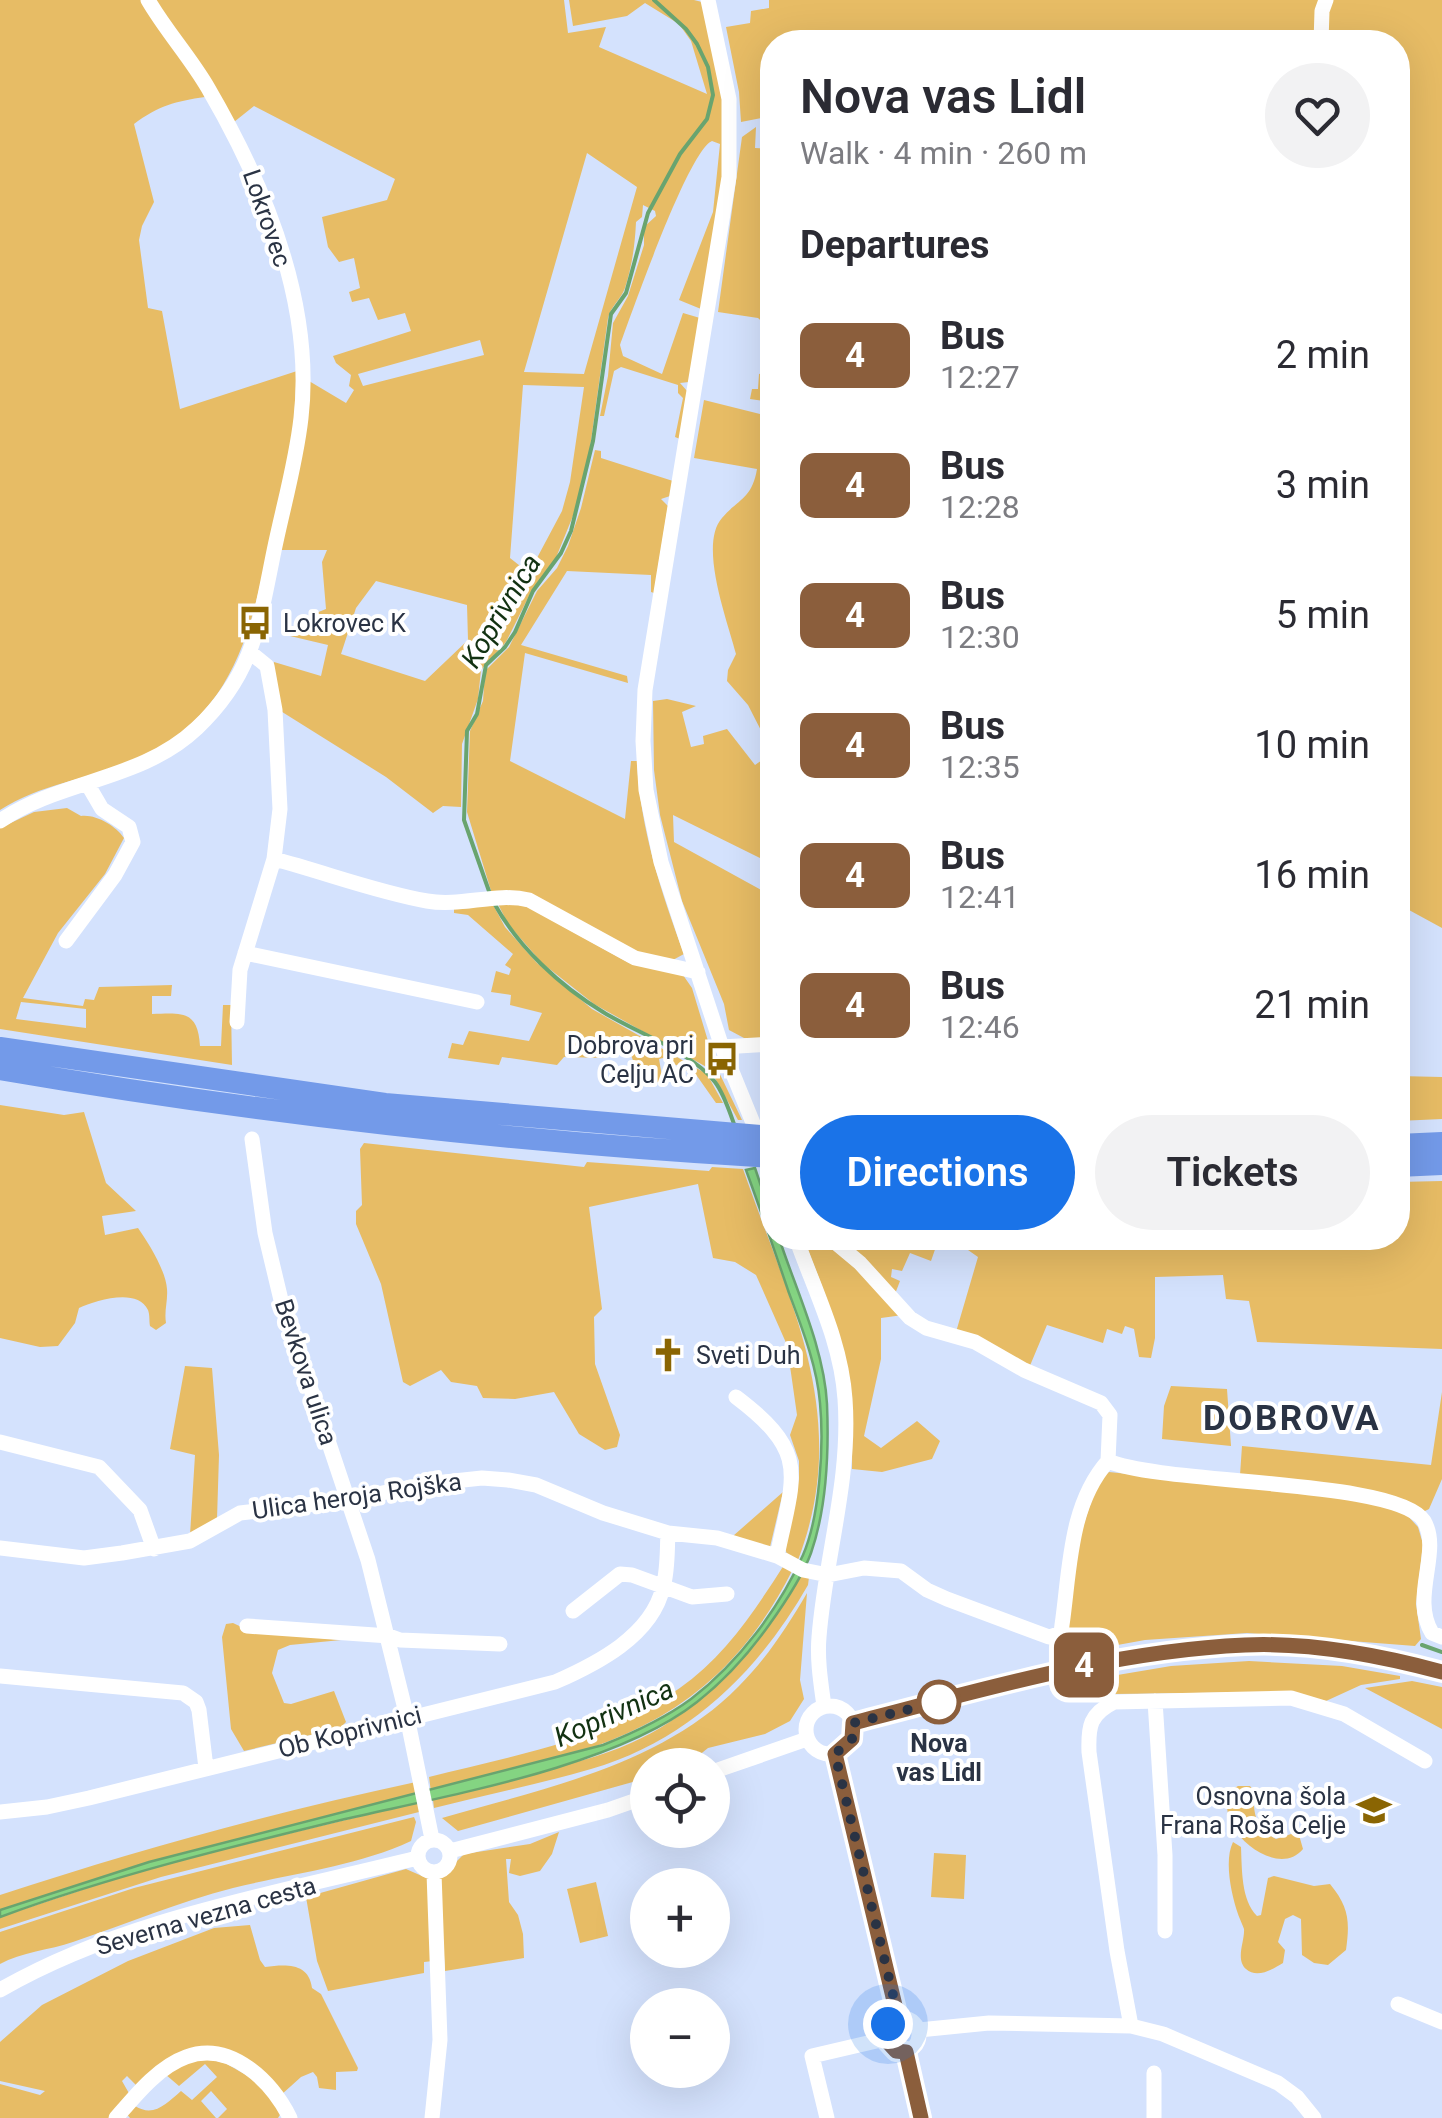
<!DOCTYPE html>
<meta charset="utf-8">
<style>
:root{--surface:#fff;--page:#f2f2f3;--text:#2b2b33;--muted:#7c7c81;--accent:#1a73e8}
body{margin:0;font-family:Roboto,sans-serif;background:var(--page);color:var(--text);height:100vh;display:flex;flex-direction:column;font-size:38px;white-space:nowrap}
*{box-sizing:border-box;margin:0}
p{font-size:32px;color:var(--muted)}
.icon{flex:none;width:55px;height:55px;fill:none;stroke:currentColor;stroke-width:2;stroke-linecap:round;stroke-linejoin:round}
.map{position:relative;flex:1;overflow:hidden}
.panel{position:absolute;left:760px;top:30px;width:650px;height:1220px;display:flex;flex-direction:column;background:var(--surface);border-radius:40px;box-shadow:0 10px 40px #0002}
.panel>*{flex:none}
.badge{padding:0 20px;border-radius:15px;font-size:35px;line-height:65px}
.buttons{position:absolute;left:630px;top:1748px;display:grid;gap:20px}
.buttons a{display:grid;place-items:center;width:100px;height:100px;border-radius:50%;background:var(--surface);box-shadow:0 10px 40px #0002;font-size:50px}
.you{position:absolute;width:50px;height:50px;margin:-25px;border:8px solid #fff;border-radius:50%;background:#1a73e8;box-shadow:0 0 0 15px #1a73e833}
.map>.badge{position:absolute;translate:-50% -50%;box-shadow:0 0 0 5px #fff}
h2{padding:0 40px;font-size:38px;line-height:90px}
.round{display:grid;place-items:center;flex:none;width:105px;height:105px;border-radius:52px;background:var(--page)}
.headline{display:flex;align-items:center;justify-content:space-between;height:170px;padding:0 40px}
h1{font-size:48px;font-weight:600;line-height:75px}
.button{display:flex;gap:20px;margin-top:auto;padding:20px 40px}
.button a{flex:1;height:115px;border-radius:60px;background:var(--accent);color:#fff;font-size:40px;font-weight:600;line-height:115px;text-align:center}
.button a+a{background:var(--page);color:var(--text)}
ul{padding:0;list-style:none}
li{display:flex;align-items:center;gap:30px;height:130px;padding:0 40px}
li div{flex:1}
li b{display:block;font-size:38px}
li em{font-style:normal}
li .badge{min-width:110px;font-weight:700;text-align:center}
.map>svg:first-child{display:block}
</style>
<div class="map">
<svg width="1442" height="2118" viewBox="0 0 1442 2118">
<rect width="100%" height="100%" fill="#d4e2fd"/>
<path fill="#e7bc65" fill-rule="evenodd" d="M 0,0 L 141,0 L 196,76 L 205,97 C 176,101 158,106 134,124 L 154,202 L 142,226 L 139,240 L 148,308 L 162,311 L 180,409 L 297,371 C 295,396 295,422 291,447 C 286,477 278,507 271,536 C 252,623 239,701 156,750 C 107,778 48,779 0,810 Z
M 154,0 L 564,0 L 568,33 L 606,27 L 599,47 L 707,94 L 691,41 L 679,24 L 645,3 L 627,16 L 573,26 L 569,0 L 694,0 L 702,2 L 704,8 L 722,95 L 723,175 L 701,309 L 679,300 L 713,212 L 720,144 L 712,141 C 689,150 632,312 620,345 L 623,356 L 662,374 L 683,313 L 700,318 L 689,382 L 680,383 L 688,392 L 680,439 L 675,437 L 683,398 L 678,393 L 678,385 L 621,367 L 614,371 L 604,416 L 600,416 L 608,376 L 613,323 L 628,296 L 644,245 L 644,227 L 656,216 L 655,211 L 643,205 L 642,217 L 636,222 C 635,245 632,266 625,288 C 621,299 611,306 608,318 L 590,448 L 577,506 L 553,565 L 532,590 L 506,642 L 481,670 L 478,699 L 462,744 L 461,807 L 443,806 L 433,813 L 386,777 L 279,710 L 272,666 L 274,662 L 321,676 L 328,645 L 290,636 L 311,615 L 326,609 L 322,562 L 327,550 L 280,550 L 309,381 L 346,403 L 354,390 L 349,386 L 351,375 L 336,363 L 333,356 L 411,331 L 405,313 L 378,320 L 369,298 L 352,302 L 349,292 L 360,288 L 354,258 L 339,262 L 328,247 L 322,217 L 387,200 L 395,179 L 254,106 L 234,122 ZM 587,153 L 637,187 L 584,374 L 524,372 ZM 480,340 L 484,355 L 363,386 L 358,374 ZM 523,385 L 584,387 L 570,482 L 562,511 L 529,573 L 510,558 ZM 376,581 L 467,605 L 468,640 L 425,681 L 341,654 L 356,608 Z
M 769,0 L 1442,0 L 1442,928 L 1398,904 L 1398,42 L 772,42 L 772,116 L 741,122 L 739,92 L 726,27 L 750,23 L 751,11 L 769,8 Z
M 756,127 L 755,148 L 772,149 L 772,402 L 750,399 L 752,389 L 758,389 L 759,374 L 763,373 L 770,329 L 758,318 L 718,312 L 742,137 Z
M 704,400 L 772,417 L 772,752 L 748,705 L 727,681 L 728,670 L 736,654 C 728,622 698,545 722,518 C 738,499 752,499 757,469 L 694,458 Z
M 595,450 L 601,451 L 601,458 L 673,481 L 670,496 L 661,499 L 668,506 L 654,593 L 651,592 L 651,575 L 567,571 L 521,645 L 627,676 L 628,683 L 525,653 L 510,761 L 625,819 L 631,761 L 637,761 C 640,828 661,892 684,954 L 671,961 L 634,952 L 544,902 L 492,894 L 467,812 L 470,731 L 483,701 L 485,671 L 509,647 L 537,591 L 557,568 L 568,546 L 581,508 Z
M 667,699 L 696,706 L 682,712 L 691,747 L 704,744 L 703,736 L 727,729 L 755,765 L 772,753 L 772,796 L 763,797 L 764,810 L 772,810 L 772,864 L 673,815 L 674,842 L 772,896 L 772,1039 L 744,1038 L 729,1030 L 724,1004 L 682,901 L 660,815 L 654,770 L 653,701 Z
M 67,808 L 81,816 C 96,814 116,826 124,838 L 105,874 L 58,933 L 23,998 L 83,1006 L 85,999 L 94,1000 L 99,987 L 172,985 L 171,996 L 152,996 L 152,1014 C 182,1013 198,1010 200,1046 L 221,1046 L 223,1005 L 231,1005 L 232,1065 L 0,1029 L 0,828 L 34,812 ZM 21,1002 L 86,1009 L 86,1028 L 16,1019 Z
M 496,900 L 528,907 L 629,963 L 683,975 L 692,988 L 715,1064 L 742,1120 L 738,1120 L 710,1069 L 594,1004 L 542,963 L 508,924 Z
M 491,901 L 505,927 L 537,963 L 592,1009 L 707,1074 L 723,1103 L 716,1103 L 697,1076 L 663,1058 L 659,1059 L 663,1082 L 641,1083 L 630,1052 L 608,1053 L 606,1058 L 564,1057 L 557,1065 L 502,1057 L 499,1065 L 448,1058 L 452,1043 L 463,1045 L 469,1031 L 529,1041 L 542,1013 L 510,1005 L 511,995 L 491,992 L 496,971 L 509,975 L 511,969 L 505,965 L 513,954 L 468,915 L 454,913 L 454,909 L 471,908 Z
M 1398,1076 L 1442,1077 L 1442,1119 L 1398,1121 Z
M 0,1105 L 64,1115 L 84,1112 L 106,1183 L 136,1211 L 102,1216 L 105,1235 L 138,1228 C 148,1242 166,1271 167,1289 C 168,1301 164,1311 166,1323 L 156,1330 L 150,1326 C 149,1321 150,1315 148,1310 C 137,1287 95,1301 79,1308 L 75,1323 L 58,1346 L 40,1347 L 0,1338 Z
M 364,1143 L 584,1167 L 587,1162 L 709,1171 L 712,1167 L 743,1169 C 789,1302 853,1416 798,1560 L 788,1556 L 785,1549 L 799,1479 L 799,1461 L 790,1435 L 797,1415 L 787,1345 L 756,1275 L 735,1262 L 713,1258 L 698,1184 L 589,1207 L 602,1309 L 594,1317 L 595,1364 L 620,1435 L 617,1447 L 605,1450 L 579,1434 L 554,1392 L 515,1399 L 483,1398 L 477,1386 L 451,1382 L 441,1370 L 410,1386 L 403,1382 L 381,1284 L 356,1224 L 356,1211 L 362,1205 L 360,1149 Z
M 1442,1181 L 1442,1349 L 1257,1342 L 1249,1301 L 1226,1299 L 1223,1275 L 1155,1277 L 1155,1338 L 1151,1358 L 1139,1357 L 1134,1329 L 1125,1326 L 1122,1334 L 1107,1329 L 1103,1343 L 1047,1325 L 1029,1368 L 956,1332 L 978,1257 L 958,1243 L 943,1238 L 1398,1238 L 1398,1182 Z
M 803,1238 L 821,1238 L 830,1244 L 903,1315 L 881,1318 L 881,1359 L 864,1436 L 881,1448 L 917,1421 L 940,1441 L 932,1459 L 882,1472 L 852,1469 C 852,1445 853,1420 850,1397 C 844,1341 824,1289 803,1238 Z
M 839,1238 L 939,1238 L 931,1261 L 910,1253 L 902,1271 L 892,1269 L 891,1277 L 900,1281 L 895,1294 Z
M 185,1366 L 212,1368 L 219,1455 L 217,1519 L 190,1535 L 195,1455 L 170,1449 Z
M 1171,1386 L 1227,1389 L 1231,1446 L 1162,1439 L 1164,1406 Z
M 1442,1392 L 1442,1479 L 1429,1509 L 1423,1512 L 1240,1475 L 1242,1446 L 1431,1465 Z
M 1109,1472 L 1350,1497 L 1406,1514 L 1418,1527 L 1423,1544 L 1416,1604 L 1421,1639 L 1415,1646 L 1247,1633 L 1145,1640 L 1068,1654 L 1063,1642 L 1072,1560 L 1098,1481 Z
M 783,1492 L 770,1547 L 733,1536 Z
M 784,1565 L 793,1569 C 711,1732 593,1751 431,1792 L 429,1777 C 534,1750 651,1733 726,1646 C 748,1621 766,1593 784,1565 Z
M 801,1573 L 809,1577 L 808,1585 C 759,1671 688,1741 591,1769 C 539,1784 486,1795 434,1808 L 433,1800 C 467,1791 501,1780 536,1772 C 569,1764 600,1757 631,1743 C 707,1709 761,1643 801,1573 Z
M 807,1593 L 800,1680 L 804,1699 L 790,1721 L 765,1734 L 708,1748 L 687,1765 L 648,1765 L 647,1778 L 458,1831 L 442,1818 C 545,1788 662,1765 739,1686 C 767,1658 787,1627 807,1593 Z
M 233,1623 L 250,1631 L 341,1640 L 290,1645 L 278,1650 L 272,1673 L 284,1703 L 291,1704 L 334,1691 L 346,1722 L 340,1728 L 244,1751 L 231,1729 L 222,1637 L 226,1624 Z
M 1249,1661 L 1342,1666 L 1400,1676 L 1400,1679 L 1361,1685 L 1326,1701 L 1276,1692 L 1113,1694 L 1098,1701 L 1094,1697 L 1076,1698 L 1068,1694 L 1064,1684 L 1171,1666 Z
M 1412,1681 L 1442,1687 L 1442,1729 L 1365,1688 Z
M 416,1782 L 418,1795 L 147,1862 L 0,1910 L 0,1895 C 137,1850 275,1812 416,1782 Z
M 1238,1786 L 1250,1786 L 1253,1790 C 1254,1813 1254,1828 1276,1839 L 1294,1833 L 1299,1835 L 1303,1849 C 1283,1873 1246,1849 1233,1827 C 1227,1817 1227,1805 1225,1794 Z
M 420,1802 L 423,1811 L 161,1877 L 0,1929 L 0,1917 L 151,1867 Z
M 414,1817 L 416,1822 L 411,1841 C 355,1867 293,1873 233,1888 C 179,1902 126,1924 73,1942 C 50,1950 21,1952 0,1964 L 0,1932 L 134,1888 Z
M 559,1832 L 552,1854 L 540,1871 L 520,1876 L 509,1873 L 511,1859 L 506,1859 L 509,1902 L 518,1915 L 523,1934 L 524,1958 L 445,1971 L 439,1879 L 464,1854 L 530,1844 Z
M 1233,1842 L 1241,1847 C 1242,1869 1241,1900 1257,1916 L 1261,1915 L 1268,1878 L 1274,1876 L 1314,1886 L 1330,1884 C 1349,1907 1350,1921 1346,1950 L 1328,1965 L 1314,1963 L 1302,1955 L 1301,1919 L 1293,1915 L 1285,1919 L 1278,1942 L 1285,1950 L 1283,1963 C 1273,1969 1257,1979 1246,1969 C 1235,1959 1245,1941 1244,1929 C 1243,1926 1239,1917 1238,1914 C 1231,1894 1224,1860 1233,1842 Z
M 934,1853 L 966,1855 L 964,1899 L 931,1897 Z
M 406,1869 L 431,1880 L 433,1961 L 424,1962 L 424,1973 L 328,1991 L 317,1961 L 306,1897 Z
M 596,1882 L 608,1936 L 580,1943 L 567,1889 Z
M 250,1925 L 260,1960 L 265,1967 C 287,1964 309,1963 312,1988 L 321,1994 L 358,2068 L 357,2071 L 336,2072 L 336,2090 L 319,2088 L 317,2077 L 313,2072 L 301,2077 L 281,2095 L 206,2052 L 136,2085 L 127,2076 L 122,2081 L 130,2095 L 110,2118 L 0,2118 L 0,2084 L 40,2095 L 45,2091 L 0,2081 L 0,2042 L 42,2005 L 128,1961 L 214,1928 Z
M 200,2057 L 240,2067 L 283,2110 L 278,2118 L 218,2118 L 227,2109 L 211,2091 L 201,2101 L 216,2118 L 130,2118 L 125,2112 L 135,2106 C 154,2118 167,2103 181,2091 L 192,2100 L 217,2077 L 205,2064 L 179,2086 L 165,2074 Z"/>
<path fill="#84d482" stroke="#69a46f" stroke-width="2.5" d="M 755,1168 L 772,1219 L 772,1238 L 779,1238 C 796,1290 824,1348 827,1404 C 829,1453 827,1507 811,1553 C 802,1578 784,1604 769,1625 C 749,1653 725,1680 697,1702 C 615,1767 444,1796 341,1820 C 226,1848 111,1876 0,1917 L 0,1910 L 149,1862 L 603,1745 C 633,1733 664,1719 691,1699 C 738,1663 779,1609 803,1555 C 820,1516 824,1445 820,1403 C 817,1366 802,1328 789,1293 C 775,1252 761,1211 746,1170 Z"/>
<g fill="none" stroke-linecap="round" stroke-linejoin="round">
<path stroke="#69a46f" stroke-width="4" d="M 490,894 L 464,820 L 467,731 L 477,714 L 486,665 L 505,647 L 515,632 L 533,591 L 561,553 L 571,531 L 593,441 L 611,314 L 626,293 L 648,213 L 680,154 L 707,119 L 713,95 L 708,67 L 697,44 L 686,29 L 654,0
M 494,903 C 518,947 560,986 603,1012 C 635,1032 692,1052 715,1082 C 724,1094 729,1110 734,1124
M 1422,1645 L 1442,1652"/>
<path stroke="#fff" stroke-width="15" d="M 708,0 L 729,99 L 729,177 L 645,690 L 643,741 L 646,790 L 661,862 L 722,1047 L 753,1123
M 1321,42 L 1322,11 L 1326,0
M 0,821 C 62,779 141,781 197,728 C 254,674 259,624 274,551 C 283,507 296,463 301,418 C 314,304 264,184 208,88 C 190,57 166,31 148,0
M 274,859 C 324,872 376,892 427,901 C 462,907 495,892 529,900 L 635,958 L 698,972
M 66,941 L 115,875 L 133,842 L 129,827 L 102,809 L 88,785
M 245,953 L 477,1002
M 237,1022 L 240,970 L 274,859 L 280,809 L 275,710 L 267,666 L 251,653
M 722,1047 L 772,1044
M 252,1139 L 265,1233 L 281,1300 L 368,1560 L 407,1717 L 432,1839
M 772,1171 L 772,1172
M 796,1238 C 815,1292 841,1341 845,1399 C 851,1480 825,1558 819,1637 C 817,1660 821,1684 824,1706
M 830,1238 L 860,1263 L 910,1318 L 926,1328 L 975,1342 L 1024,1370 L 1101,1403 L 1110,1415 L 1108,1461
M 736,1397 C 810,1453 794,1474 777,1556
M 0,1442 L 99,1467 L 140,1510 L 154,1549
M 0,1548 L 84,1558 L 122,1553 L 190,1541 L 240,1513 L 348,1500 L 426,1484 L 482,1478 L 508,1480 L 536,1485 L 603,1513 L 668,1533 L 717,1538 L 777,1556 L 803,1570 L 828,1575 L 864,1568 L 901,1571 L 927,1590 L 947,1599 L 1049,1637 L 1061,1633 L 1062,1625 C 1070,1570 1069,1505 1108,1461 C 1164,1485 1398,1479 1424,1521 C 1442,1552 1410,1597 1432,1633 L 1442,1637
M 573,1611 L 620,1574 L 632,1575 L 692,1597 L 727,1594
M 247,1626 L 389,1636 L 400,1640 L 500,1644
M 0,1676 L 183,1693 L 196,1702 L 199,1710 L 206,1768
M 1155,1701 L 1165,1855 L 1165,1931
M806 1730a24 24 0 1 1 48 0a24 24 0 1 1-48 0Z
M 853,1723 C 905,1710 958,1698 1010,1685 C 1104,1662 1193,1642 1291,1646 C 1341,1648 1393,1659 1442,1672
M 835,1754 L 897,2019
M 712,1772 L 807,1739
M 0,1812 L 47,1807 L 89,1798 L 555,1682 C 596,1664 652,1636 663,1587 C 668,1570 667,1550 668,1533
M418 1856a16 16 0 1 1 32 0a16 16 0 1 1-32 0Z
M 450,1851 L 608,1810 L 648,1796
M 0,1990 C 124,1918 279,1893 417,1858
M 1398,2004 L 1442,2022
M885 2035a17 17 0 1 1 34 0a17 17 0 1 1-34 0Z
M 1131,2026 L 1117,1951 L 1089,1752 C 1088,1726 1090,1714 1114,1702 L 1291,1698 L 1344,1714 L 1425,1761
M 919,2030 L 989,2023 L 1131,2026 L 1163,2034 L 1278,2083 L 1297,2097 L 1314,2118
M 906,2052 L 921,2118
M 1154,2073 L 1154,2118
M 116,2118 C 135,2096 158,2067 186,2057 C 231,2040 272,2082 290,2118
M 432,2118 L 440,2040 L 434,1873
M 827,2118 L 812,2056 L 885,2039"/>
<path stroke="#739ae9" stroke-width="22" d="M 0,1048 L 385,1104 L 772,1137
M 0,1069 C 256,1113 513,1142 772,1157
M 1398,1145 L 1442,1143
M 1398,1166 L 1442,1164"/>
</g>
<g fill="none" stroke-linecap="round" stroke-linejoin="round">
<g stroke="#fff" stroke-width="22">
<path id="line" d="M 921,2118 L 906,2052 L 896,2051 L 885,2039 L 888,2024 L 898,2018 L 835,1754 L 852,1739 L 853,1723 C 982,1690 1111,1651 1245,1645 C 1310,1642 1379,1655 1442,1672"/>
</g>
<use href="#line" stroke="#8b5e3c" stroke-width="15"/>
<path stroke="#2a3344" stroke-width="10" stroke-dasharray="0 18" d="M 888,2024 L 898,2018 L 894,1999 L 835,1754 L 852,1739 L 853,1723 L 951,1699 L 939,1702"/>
</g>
<defs>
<g id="bus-bare" transform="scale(2.7)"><path d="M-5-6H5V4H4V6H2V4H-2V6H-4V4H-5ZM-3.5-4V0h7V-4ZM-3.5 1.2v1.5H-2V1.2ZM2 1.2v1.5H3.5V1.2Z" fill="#8a6503" stroke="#fff" stroke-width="2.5" paint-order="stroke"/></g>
<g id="church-bare" transform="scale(2.7)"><path d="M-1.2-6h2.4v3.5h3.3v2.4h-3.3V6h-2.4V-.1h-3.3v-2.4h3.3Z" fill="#8a6503" stroke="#fff" stroke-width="2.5" paint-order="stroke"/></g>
<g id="school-bare" transform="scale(2.7)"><path d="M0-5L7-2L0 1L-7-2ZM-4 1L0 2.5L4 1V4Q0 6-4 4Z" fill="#8a6503" stroke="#fff" stroke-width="2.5" paint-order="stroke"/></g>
</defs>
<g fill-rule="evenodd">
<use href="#bus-bare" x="255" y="623"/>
<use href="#bus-bare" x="722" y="1059"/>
<use href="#church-bare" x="668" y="1355"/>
<use href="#school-bare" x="1374" y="1810"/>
</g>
<circle fill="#fff" stroke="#8b5e3c" stroke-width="5" cx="939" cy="1702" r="20"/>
<g text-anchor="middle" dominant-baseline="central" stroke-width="8" stroke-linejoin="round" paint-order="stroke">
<g font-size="25" fill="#2a3344" stroke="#fff">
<text transform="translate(267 218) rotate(71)">Lokrovec</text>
<text transform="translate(306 1372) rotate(72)">Bevkova ulica</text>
<text transform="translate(357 1496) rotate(-8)">Ulica heroja Rojška</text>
<text transform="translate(350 1732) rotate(-14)">Ob Koprivnici</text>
<text transform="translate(206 1916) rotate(-16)">Severna vezna cesta</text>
</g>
<g font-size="25" fill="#2a3344" stroke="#fff" text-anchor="start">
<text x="283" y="623">Lokrovec K</text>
<text x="694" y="1045" text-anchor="end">Dobrova pri<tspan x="694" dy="29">Celju AC</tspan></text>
<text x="696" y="1355">Sveti Duh</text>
<text x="1346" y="1796" text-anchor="end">Osnovna šola<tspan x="1346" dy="29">Frana Roša Celje</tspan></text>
</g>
<g font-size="25" font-weight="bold" fill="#2a3344" stroke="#fff">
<text x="939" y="1743">Nova<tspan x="939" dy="29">vas Lidl</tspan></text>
</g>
<g font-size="28" font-style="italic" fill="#123212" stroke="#fff">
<text transform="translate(501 611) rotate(-59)">Koprivnica</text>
<text transform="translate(614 1713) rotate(-24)">Koprivnica</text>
</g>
<g font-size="35" font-weight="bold" letter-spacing="2.5" fill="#2a3344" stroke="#fff">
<text x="1292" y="1418">DOBROVA</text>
</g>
</g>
</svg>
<div class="buttons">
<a><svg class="icon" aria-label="locate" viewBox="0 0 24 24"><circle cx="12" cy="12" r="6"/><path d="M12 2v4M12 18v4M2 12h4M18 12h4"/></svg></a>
<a>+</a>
<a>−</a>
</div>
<div class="you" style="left:888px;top:2024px"></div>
<b class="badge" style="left:1084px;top:1665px;background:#8b5e3c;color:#fff">4</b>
<section class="panel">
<div class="headline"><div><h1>Nova vas Lidl</h1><p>Walk · 4 min · 260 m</p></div><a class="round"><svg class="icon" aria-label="heart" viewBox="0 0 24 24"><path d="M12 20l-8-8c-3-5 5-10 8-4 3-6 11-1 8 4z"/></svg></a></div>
<h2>Departures</h2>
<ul>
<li><span class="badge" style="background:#8b5e3c;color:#fff">4</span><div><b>Bus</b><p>12:27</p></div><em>2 min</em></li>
<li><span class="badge" style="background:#8b5e3c;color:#fff">4</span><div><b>Bus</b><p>12:28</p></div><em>3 min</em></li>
<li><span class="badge" style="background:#8b5e3c;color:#fff">4</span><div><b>Bus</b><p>12:30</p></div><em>5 min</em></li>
<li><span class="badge" style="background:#8b5e3c;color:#fff">4</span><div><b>Bus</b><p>12:35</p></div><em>10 min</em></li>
<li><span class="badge" style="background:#8b5e3c;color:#fff">4</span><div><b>Bus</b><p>12:41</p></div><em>16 min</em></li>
<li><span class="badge" style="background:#8b5e3c;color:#fff">4</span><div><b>Bus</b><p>12:46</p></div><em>21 min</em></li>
</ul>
<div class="button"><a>Directions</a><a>Tickets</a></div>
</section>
</div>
